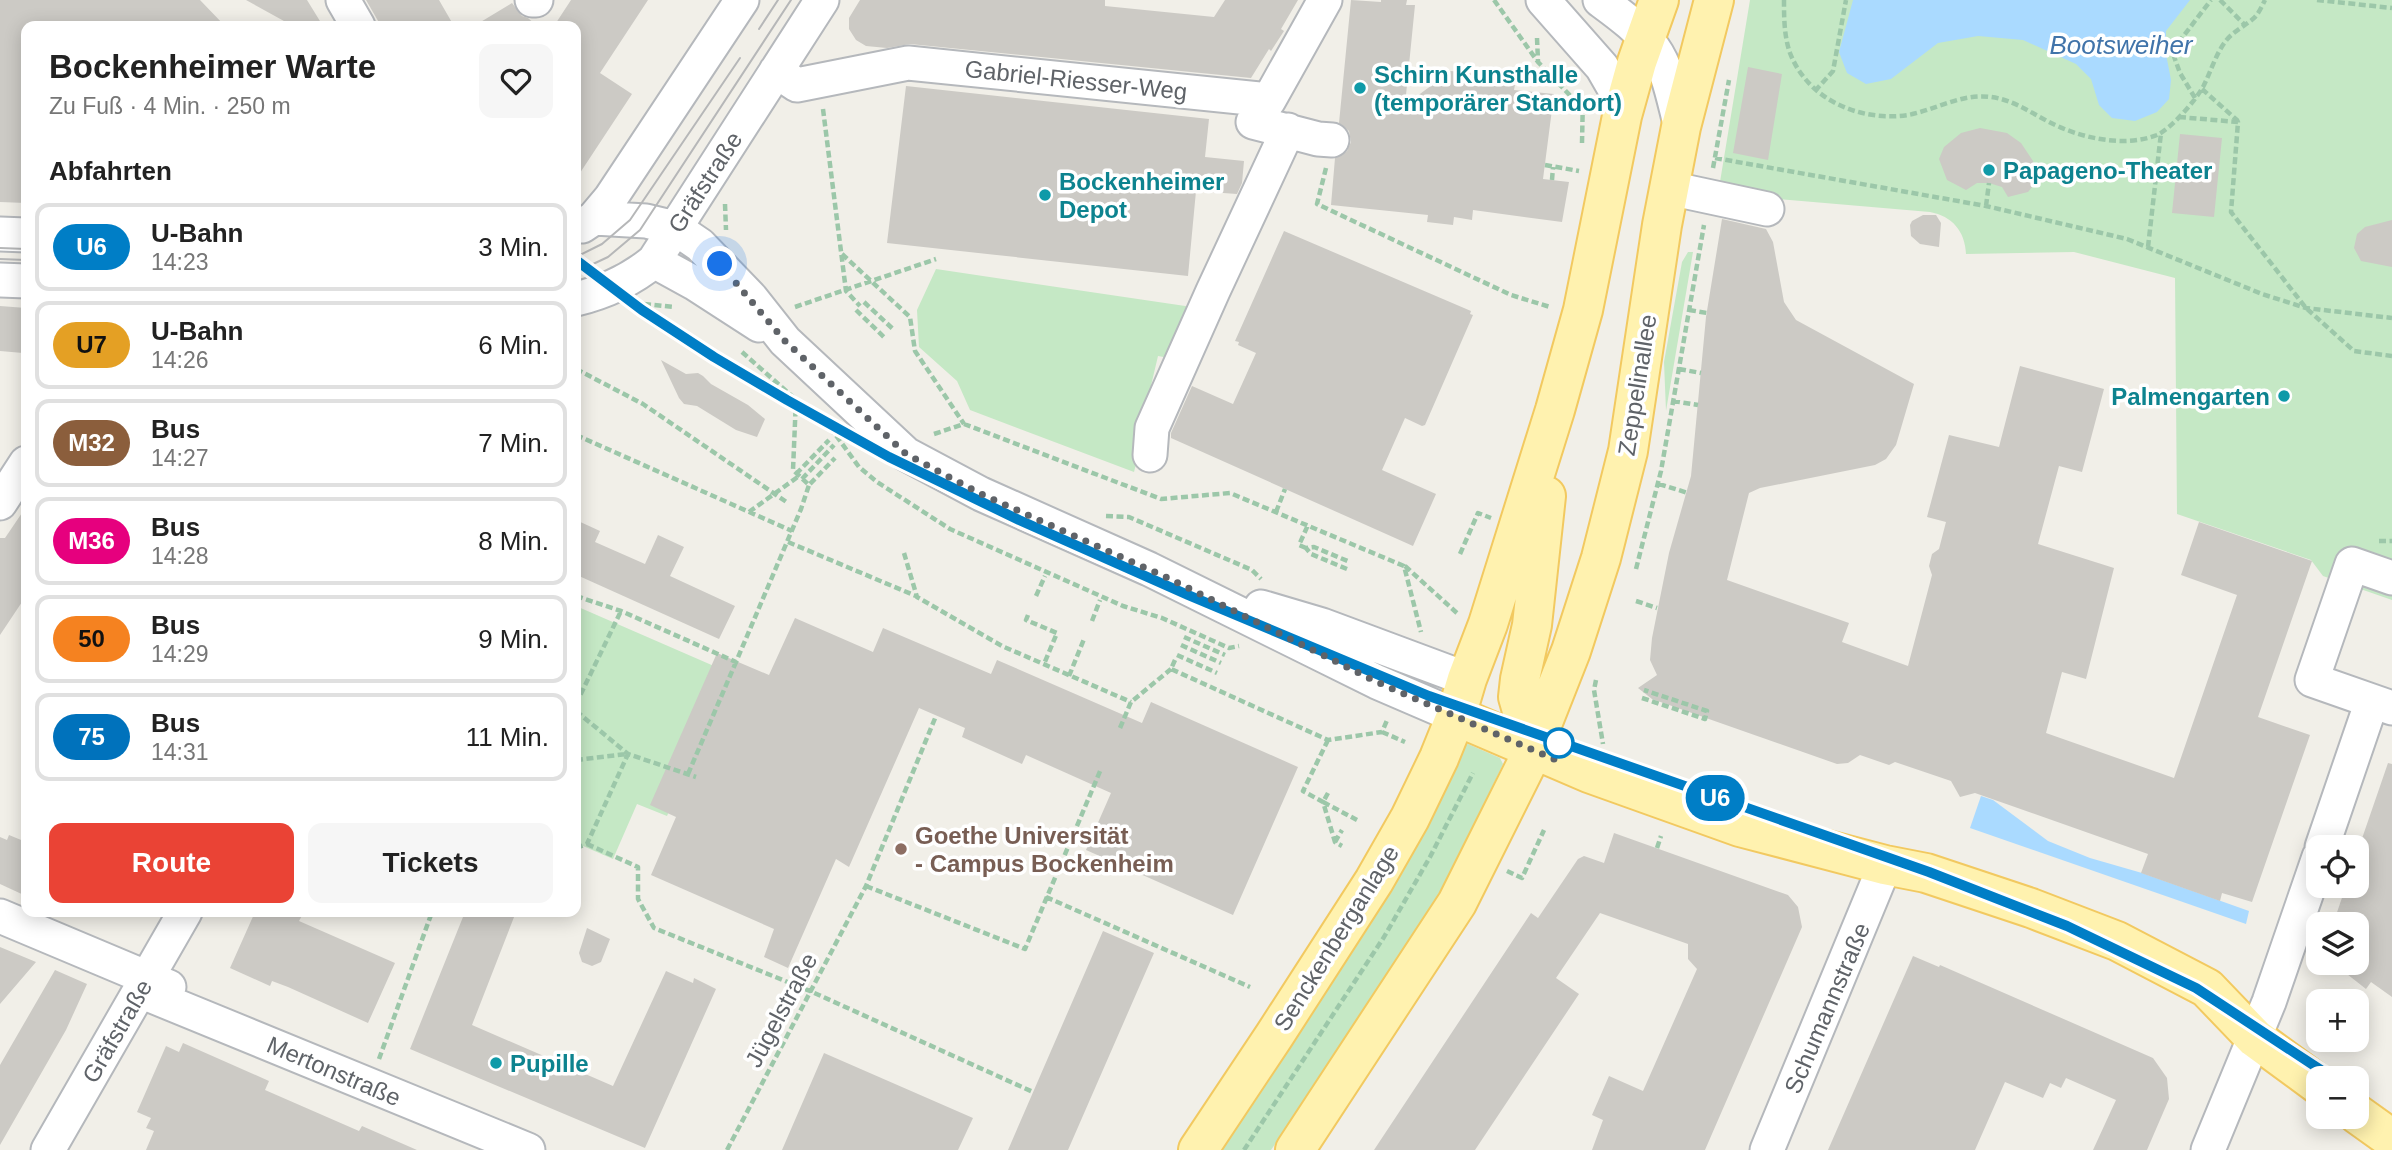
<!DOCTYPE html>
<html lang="de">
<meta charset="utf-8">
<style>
:root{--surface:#fff;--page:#f6f6f6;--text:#222;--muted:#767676;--line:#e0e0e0;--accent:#ea4335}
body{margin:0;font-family:Helvetica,sans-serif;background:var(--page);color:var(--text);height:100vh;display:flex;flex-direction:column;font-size:26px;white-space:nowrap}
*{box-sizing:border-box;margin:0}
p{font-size:23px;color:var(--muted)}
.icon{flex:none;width:38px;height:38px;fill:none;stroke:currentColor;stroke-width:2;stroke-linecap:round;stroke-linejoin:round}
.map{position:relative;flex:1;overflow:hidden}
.drawer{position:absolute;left:21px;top:21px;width:560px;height:896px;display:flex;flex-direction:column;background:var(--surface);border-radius:14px;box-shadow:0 4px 18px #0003}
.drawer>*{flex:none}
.badge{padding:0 14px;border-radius:23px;font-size:24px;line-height:46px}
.fabs{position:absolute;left:2306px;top:835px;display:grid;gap:14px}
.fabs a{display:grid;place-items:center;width:63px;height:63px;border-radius:14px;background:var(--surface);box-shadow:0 4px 18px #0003;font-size:35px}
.you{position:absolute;width:35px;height:35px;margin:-18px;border:5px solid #fff;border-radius:50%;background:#1a73e8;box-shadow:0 0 0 10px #1a73e833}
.map>.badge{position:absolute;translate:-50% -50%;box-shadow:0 0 0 4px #fff}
h2{padding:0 28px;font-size:26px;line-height:63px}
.round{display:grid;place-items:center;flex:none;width:74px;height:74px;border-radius:14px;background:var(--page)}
.summary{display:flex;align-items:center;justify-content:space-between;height:119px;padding:0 28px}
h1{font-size:33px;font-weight:600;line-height:52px}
.cta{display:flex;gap:14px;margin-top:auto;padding:14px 28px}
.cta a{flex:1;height:80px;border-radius:14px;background:var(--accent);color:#fff;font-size:28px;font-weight:600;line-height:80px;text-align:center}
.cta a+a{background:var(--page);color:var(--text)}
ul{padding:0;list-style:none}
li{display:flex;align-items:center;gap:21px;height:88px;margin:0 14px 10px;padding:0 14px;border:4px solid var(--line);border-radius:14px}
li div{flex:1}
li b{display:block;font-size:26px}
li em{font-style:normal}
li .badge{min-width:77px;font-weight:700;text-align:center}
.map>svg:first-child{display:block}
</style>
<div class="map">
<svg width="2392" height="1150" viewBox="0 0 2392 1150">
<rect width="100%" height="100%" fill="#f1efe8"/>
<path fill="#c5e8c5" d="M 1750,0 L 2392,0 L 2392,600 L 2323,576 L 2311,560 L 2177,514 L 2175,278 L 2074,252 L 1966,254 C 1965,231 1952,216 1930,212 L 1718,194 Z
M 1688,252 L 1693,252 L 1666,411 L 1664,362 L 1682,262 Z
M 936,269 L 1192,307 L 1169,358 L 1158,356 L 1135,453 L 1138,456 L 1134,472 L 970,410 L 957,381 L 919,347 L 917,310 Z
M 576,606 L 730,673 L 667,816 L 637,804 L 613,859 L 576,843 Z
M 1468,744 L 1500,758 L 1503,764 L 1465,844 L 1430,910 L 1339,1051 L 1271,1150 L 1215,1150 L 1460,746 Z"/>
<path fill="#aadaff" d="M 1853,0 L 2190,0 L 2166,31 L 2166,54 L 2171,80 L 2169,99 L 2157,112 L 2135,121 L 2112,118 L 2099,105 L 2091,79 L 2076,64 L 2023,40 L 1978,36 L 1938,43 L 1891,79 L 1866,84 L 1847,73 L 1839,52 Z
M 1981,796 L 1993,800 L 2048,841 L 2090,858 L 2142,873 L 2249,911 L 2246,924 L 1970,828 Z"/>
<path fill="#cccac5" d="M 0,0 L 200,0 L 225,26 L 26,26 L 26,203 L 0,202 Z
M 246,0 L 307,0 L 323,26 L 293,26 Z
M 366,0 L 439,0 L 454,26 L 381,26 Z
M 571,0 L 648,0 L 600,73 L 632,94 L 576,179 L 576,26 L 554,26 Z
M 860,0 L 1105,0 L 1105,6 L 1214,17 L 1225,0 L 1298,0 L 1281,29 L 1284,31 L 1271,51 L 1269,49 L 1251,78 L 910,44 L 887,48 L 866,46 L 856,40 L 849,29 L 849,18 Z
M 1351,0 L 1381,2 L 1381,0 L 1407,0 L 1406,5 L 1415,5 L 1405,105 L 1451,71 L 1516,79 L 1514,90 L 1554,94 L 1543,179 L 1569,182 L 1562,222 L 1473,210 L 1472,220 L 1454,217 L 1453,225 L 1427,222 L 1428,215 L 1331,205 L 1335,158 L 1347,151 L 1351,142 L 1349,131 L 1339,123 Z
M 512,3 L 522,16 L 528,18 L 537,26 L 474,26 Z
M 1748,67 L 1782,74 L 1768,160 L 1733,153 Z
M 906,86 L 1209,119 L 1205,157 L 1244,161 L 1242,183 L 1237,194 L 1196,191 L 1188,276 L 887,243 Z
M 1980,128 L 2007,133 L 2021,143 L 2033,161 L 2038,180 L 2028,192 L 2008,197 L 2002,187 L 1989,183 L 1977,183 L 1966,190 L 1947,180 L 1939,159 L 1944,147 L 1961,133 Z
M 2180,134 L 2222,138 L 2214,217 L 2172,213 Z
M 1923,215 L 1936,215 L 1941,223 L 1939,247 L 1920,244 L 1911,236 L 1910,225 L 1912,221 Z
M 1722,219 L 1766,229 L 1773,242 L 1784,302 L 1796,320 L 1914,384 L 1896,445 L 1886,459 L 1875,465 L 1760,488 L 1749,493 L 1727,580 L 1849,623 L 1842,642 L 1908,666 L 1932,575 L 1929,566 L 1932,554 L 1939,549 L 1946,522 L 1927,517 L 1949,435 L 1999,447 L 2020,366 L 2104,389 L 2082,472 L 2059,466 L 2038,544 L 2114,568 L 2086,679 L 2062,672 L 2046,733 L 2174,778 L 2237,595 L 2181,575 L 2199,522 L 2312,561 L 2258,717 L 2310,735 L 2252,902 L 2222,893 L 2220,901 L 2141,873 L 2148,854 L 1975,793 L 1960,797 L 1951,781 L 1895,762 L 1889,765 L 1860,755 L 1848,763 L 1837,764 L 1652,699 L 1638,688 L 1657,675 L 1650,660 L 1652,638 L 1669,553 L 1691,476 L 1706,317 Z
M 2392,220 L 2392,267 L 2361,261 L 2354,248 L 2357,234 L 2365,227 Z
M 1284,231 L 1471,311 L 1470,314 L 1473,315 L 1425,425 L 1422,426 L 1405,418 L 1382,470 L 1436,494 L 1413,546 L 1171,438 L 1171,433 L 1192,386 L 1233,404 L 1256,353 L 1238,345 L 1239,342 L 1235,341 Z
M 0,306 L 26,308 L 26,350 L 23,349 L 23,353 L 0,351 Z
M 661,360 L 686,374 L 698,373 L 703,376 L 711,384 L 748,405 L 765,419 L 757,437 L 736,430 L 697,406 L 684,404 L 679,398 Z
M 26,507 L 26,596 L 0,635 L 0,538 L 5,538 Z
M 576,520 L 600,531 L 595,542 L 645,564 L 658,535 L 684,547 L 670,576 L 735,606 L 719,639 L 579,576 L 576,582 Z
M 795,618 L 873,652 L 883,628 L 991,674 L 997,660 L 1142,723 L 1151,702 L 1298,767 L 1233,915 L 1086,850 L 1111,793 L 1026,755 L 1022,764 L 962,737 L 965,728 L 919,708 L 849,867 L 836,859 L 788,968 L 764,957 L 774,929 L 651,875 L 676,817 L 650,805 L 717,653 L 769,675 Z
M 2388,763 L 2392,764 L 2392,997 L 2371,982 L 2366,989 L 2333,963 L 2357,962 L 2357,932 L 2364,924 L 2333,924 L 2346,886 L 2357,886 L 2357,853 Z
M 1614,833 L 1788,895 L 1798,907 L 1802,927 L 1705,1150 L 1592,1150 L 1603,1120 L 1592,1115 L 1609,1076 L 1643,1091 L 1697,969 L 1688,959 L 1688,944 L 1600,913 L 1556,978 L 1579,994 L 1475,1150 L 1374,1150 L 1531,913 L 1538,918 L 1578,859 L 1584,856 L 1604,863 Z
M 9,835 L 26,842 L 26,896 L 0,884 L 0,837 L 7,840 Z
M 255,912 L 304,912 L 299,921 L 395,963 L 368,1023 L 288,987 L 272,981 L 270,986 L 230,968 Z
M 465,912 L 516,912 L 472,1025 L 613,1086 L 666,971 L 693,983 L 694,978 L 716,989 L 645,1148 L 410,1049 Z
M 587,928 L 610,939 L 601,962 L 592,966 L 582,962 L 579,953 Z
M 1103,931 L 1154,953 L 1068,1150 L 1008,1150 Z
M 0,947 L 36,962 L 0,1004 Z
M 1913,956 L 1939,967 L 1940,965 L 2153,1058 L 2167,1078 L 2169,1099 L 2147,1150 L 2093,1150 L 2116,1100 L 2066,1078 L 2061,1088 L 2050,1083 L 2043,1098 L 2005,1082 L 1975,1150 L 1828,1150 Z
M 55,970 L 87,984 L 66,1030 L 0,1145 L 0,1065 Z
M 183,1043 L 269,1081 L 265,1090 L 359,1131 L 362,1126 L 417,1150 L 146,1150 L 154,1131 L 146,1128 L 151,1118 L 137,1112 L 166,1046 L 179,1052 Z
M 824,1053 L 973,1118 L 958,1150 L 782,1150 Z"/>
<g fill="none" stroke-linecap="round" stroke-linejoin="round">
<g stroke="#b5b8bc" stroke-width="37">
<path id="minor" d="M 343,0 L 358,26
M 532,0 L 536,0
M 1543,0 L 1602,67 L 1617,93 L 1622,116
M 1600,0 C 1619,14 1640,29 1654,49 C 1669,70 1674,102 1681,127
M 776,71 L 797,85 L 908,63 L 1269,100 L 1325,0
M 1269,100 L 1253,122 L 1318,139 L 1332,140
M 1669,188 L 1767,209
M 594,218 L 646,221 L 675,228 L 700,245 L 751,298 L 785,341 L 906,454 L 981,494 L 1149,569 L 1377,682 L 1456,716
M 582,226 L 594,218 L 610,199 L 742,0
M 0,234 L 26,235
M 654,261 L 694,283 L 759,325
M 0,280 L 26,281
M 576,299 C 605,292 631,280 654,261 L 822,0
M 1150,455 L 1152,428 L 1213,291 L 1288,130
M 0,503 L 26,463
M 2392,578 L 2352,564 L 2312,680 L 2392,708
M 1261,607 L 1322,625 L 1467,679
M 2322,847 L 2372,701
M 0,916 L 169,987
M 140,991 L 528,1150
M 48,1150 L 185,912
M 1767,1150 L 1885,865
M 2208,1150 L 2269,1002 L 2319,857"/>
</g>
<g stroke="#f2c960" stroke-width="42">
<path id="major" d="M 1456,716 L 1589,773 L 1740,827 L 1885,865 L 1926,873 L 2031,908 L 2117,941 L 2207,988 L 2255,1038 L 2319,1085
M 1533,749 L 1518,697 L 1520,679 L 1532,625 L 1546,496
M 2357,1114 L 2392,1139
M 1198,1150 L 1274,1036 L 1374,881 L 1410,818 L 1439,758 L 1456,716 L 1467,679 L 1488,624 L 1555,410 L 1583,310 L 1622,116 L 1637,62 L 1659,0
M 1295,1150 L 1457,903 L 1526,765 L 1571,651 L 1601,558 L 1628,451 L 1662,225 L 1681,127 L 1714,0"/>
</g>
<path stroke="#9cc7a9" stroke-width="4.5" stroke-dasharray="7 3.5" stroke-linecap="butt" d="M 1494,0 L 1538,62 L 1583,109
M 1784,0 C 1784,17 1784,36 1790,53 C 1808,100 1860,122 1908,115 C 1935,110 1962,93 1991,97 C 2013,100 2030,112 2049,122 C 2080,138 2124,148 2157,135 C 2171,129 2197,99 2204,85 C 2211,71 2216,54 2225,42 C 2232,32 2245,26 2254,18 C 2259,13 2262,6 2265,0
M 2220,0 L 2245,25
M 2317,0 L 2392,8
M 1537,38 L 1538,61
M 2202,89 L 2238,121
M 1815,91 L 1833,71 L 1846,0
M 2195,98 L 2180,73 L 2172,51 L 2211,0
M 823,109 L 846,291 L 860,306
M 2179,117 L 2238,122 L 2231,212 L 2306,308 L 2354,351 L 2392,356
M 1582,143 L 1583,96
M 1715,158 L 1986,206 L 2127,239 L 2262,294 L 2306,308 L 2392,318
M 1545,165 L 1579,171
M 1326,168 L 1317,204 L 1511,295 L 1550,307
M 1713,168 L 1729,80
M 1552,180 L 1553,167
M 725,204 L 726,230
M 1986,206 L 1989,183
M 2148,247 L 2161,133
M 842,254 L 910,317 L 915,351 L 964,424
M 864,302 L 894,330
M 644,304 L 674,307
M 795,307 L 936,259
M 856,310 L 886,339
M 1689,310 L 1707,313
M 742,352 L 835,434 L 859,467 L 877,482 L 950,529 L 1123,606 L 1162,618 L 1229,648 L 1239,646
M 576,369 L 643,404 L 788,503
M 1679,369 L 1701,373
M 796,399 L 793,470 L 809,485 L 835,458
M 1673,401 L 1698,405
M 934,434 L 964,424 L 1161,499 L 1230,493 L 1404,566 L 1421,632
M 576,435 L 792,531
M 796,474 L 829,440
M 802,479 L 834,445
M 1659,484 L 1688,493
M 749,512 L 799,476
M 1276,512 L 1285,489
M 1106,516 L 1129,517 L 1252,570 L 1261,579
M 2379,541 L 2392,541
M 788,542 L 916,596
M 1306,548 L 1299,545 L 1308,525
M 904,553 L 917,597 L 1002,646 L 1131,702
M 1460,554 L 1478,513 L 1491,518
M 1405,566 L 1458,614
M 1347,569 L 1311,554 L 1306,548 L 1314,547 L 1350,562
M 1636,569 L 1661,471 L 1704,225
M 576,596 L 621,611 L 736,662 L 801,509 L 809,485
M 1036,596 L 1045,576
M 1636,601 L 1657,608
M 1028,615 L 1026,620 L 1057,633 L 1044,664
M 1092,621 L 1100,600
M 1184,637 L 1225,655
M 1181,645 L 1221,663
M 1177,655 L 1217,673
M 1175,660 L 1171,669 L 1328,740 L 1382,732 L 1388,718
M 1069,676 L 1084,639
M 1596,680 L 1594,690 L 1603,744
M 1642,698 L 1705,719 L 1707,711 L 1644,690
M 576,704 L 621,611
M 576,711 L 628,754 L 696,777
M 1120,728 L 1131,702 L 1171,669
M 1382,732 L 1405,742
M 1328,740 L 1303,791 L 1323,802 L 1335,842 L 1342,846
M 576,760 L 627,754
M 688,774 L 736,662
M 1328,793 L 1323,802 L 1357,820
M 1335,842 L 1342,830
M 587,844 L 638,867 L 638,899 L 654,928 L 810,991 L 1033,1092
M 576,848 L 587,844 L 628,754
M 1657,848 L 1661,836
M 1507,871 L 1522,878 L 1544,830
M 866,886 L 1025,949 L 1101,769
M 1046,897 L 1250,987
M 379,1059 L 432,912
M 727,1150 L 866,886 L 936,716
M 1244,1150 L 1384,937 L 1430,857 L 1473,773"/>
<use href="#minor" stroke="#fff" stroke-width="33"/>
<use href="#major" stroke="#fff2af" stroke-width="38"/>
<path stroke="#b6b7b8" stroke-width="2" d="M 759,29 L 778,0
M 0,248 L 26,249
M 576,257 L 602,244 L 630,220 L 740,58
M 0,259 L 26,260
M 576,272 L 608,257 L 640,230 L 791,0"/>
</g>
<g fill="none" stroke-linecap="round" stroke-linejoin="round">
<g stroke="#fff" stroke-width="16">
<path id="line" d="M 576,260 L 642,310 L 714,357 L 787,400 L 889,457 L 1019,520 L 1188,595 L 1429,696 L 1929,872 L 2067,926 L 2196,988 L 2333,1078"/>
</g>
<use href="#line" stroke="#007ec6" stroke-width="10"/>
<path stroke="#5f6368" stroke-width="7" stroke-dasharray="0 12.6" d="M 720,264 L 785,341 L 906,454 L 981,494 L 1168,578 L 1377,682 L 1556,760 L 1559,743"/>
</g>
<g fill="#0f9aa8" stroke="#fff" stroke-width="2.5">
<circle cx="1360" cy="88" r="7"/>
<circle cx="1989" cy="170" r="7"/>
<circle cx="1045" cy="195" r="7"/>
<circle cx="2284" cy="396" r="7"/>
<circle cx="496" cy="1063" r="7"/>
</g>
<circle fill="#fff" stroke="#007ec6" stroke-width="3.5" cx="1559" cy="743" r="14"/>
<circle fill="#8d6e63" stroke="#fff" stroke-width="2.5" cx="901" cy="849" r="7"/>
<g text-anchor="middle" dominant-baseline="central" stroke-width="7" stroke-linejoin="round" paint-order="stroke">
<g font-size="24" font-weight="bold" fill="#0d838f" stroke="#fff" text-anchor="start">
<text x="1374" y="74">Schirn Kunsthalle<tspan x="1374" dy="28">(temporärer Standort)</tspan></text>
<text x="2003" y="170">Papageno-Theater</text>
<text x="1059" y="181">Bockenheimer<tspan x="1059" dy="28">Depot</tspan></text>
<text x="2270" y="396" text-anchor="end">Palmengarten</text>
<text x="510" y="1063">Pupille</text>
</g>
<g font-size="24" fill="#5f6368" stroke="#fff">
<text transform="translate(1076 80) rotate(6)">Gabriel-Riesser-Weg</text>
<text transform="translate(705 182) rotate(-57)">Gräfstraße</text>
<text transform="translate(1637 385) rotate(-81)">Zeppelinallee</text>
<text transform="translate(1336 938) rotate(-58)">Senckenberganlage</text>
<text transform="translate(1827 1008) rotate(-67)">Schumannstraße</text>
<text transform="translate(781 1010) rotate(-62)">Jügelstraße</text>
<text transform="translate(117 1031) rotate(-60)">Gräfstraße</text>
<text transform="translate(334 1071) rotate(23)">Mertonstraße</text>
</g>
<g font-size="24" font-weight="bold" fill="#785e54" stroke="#fff" text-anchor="start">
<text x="915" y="835">Goethe Universität<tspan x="915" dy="28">- Campus Bockenheim</tspan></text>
</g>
<g font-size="26" font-style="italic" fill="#4174aa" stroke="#fff">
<text x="2121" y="45">Bootsweiher</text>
</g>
</g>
</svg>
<div class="fabs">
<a><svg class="icon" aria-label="locate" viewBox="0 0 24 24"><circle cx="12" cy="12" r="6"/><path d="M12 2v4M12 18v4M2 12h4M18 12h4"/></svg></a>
<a><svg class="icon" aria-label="layers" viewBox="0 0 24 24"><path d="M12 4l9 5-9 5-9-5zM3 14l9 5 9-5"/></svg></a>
<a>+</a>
<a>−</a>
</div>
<div class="you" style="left:720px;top:264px"></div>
<b class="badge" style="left:1715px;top:798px;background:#007ec6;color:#fff">U6</b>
<section class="drawer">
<div class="summary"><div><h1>Bockenheimer Warte</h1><p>Zu Fuß · 4 Min. · 250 m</p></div><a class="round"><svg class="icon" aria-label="heart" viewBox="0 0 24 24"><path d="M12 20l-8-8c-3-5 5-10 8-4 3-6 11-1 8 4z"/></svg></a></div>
<h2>Abfahrten</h2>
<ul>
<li><span class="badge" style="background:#007ec6;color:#fff">U6</span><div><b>U-Bahn</b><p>14:23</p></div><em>3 Min.</em></li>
<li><span class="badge" style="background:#e4a024;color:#111">U7</span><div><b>U-Bahn</b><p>14:26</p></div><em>6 Min.</em></li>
<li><span class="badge" style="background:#8b5e3c;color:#fff">M32</span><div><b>Bus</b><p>14:27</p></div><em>7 Min.</em></li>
<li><span class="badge" style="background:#e6007e;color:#fff">M36</span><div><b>Bus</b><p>14:28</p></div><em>8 Min.</em></li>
<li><span class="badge" style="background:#f58220;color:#111">50</span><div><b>Bus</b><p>14:29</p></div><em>9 Min.</em></li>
<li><span class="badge" style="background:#0072bc;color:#fff">75</span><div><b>Bus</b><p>14:31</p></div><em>11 Min.</em></li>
</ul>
<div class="cta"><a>Route</a><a>Tickets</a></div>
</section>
</div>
